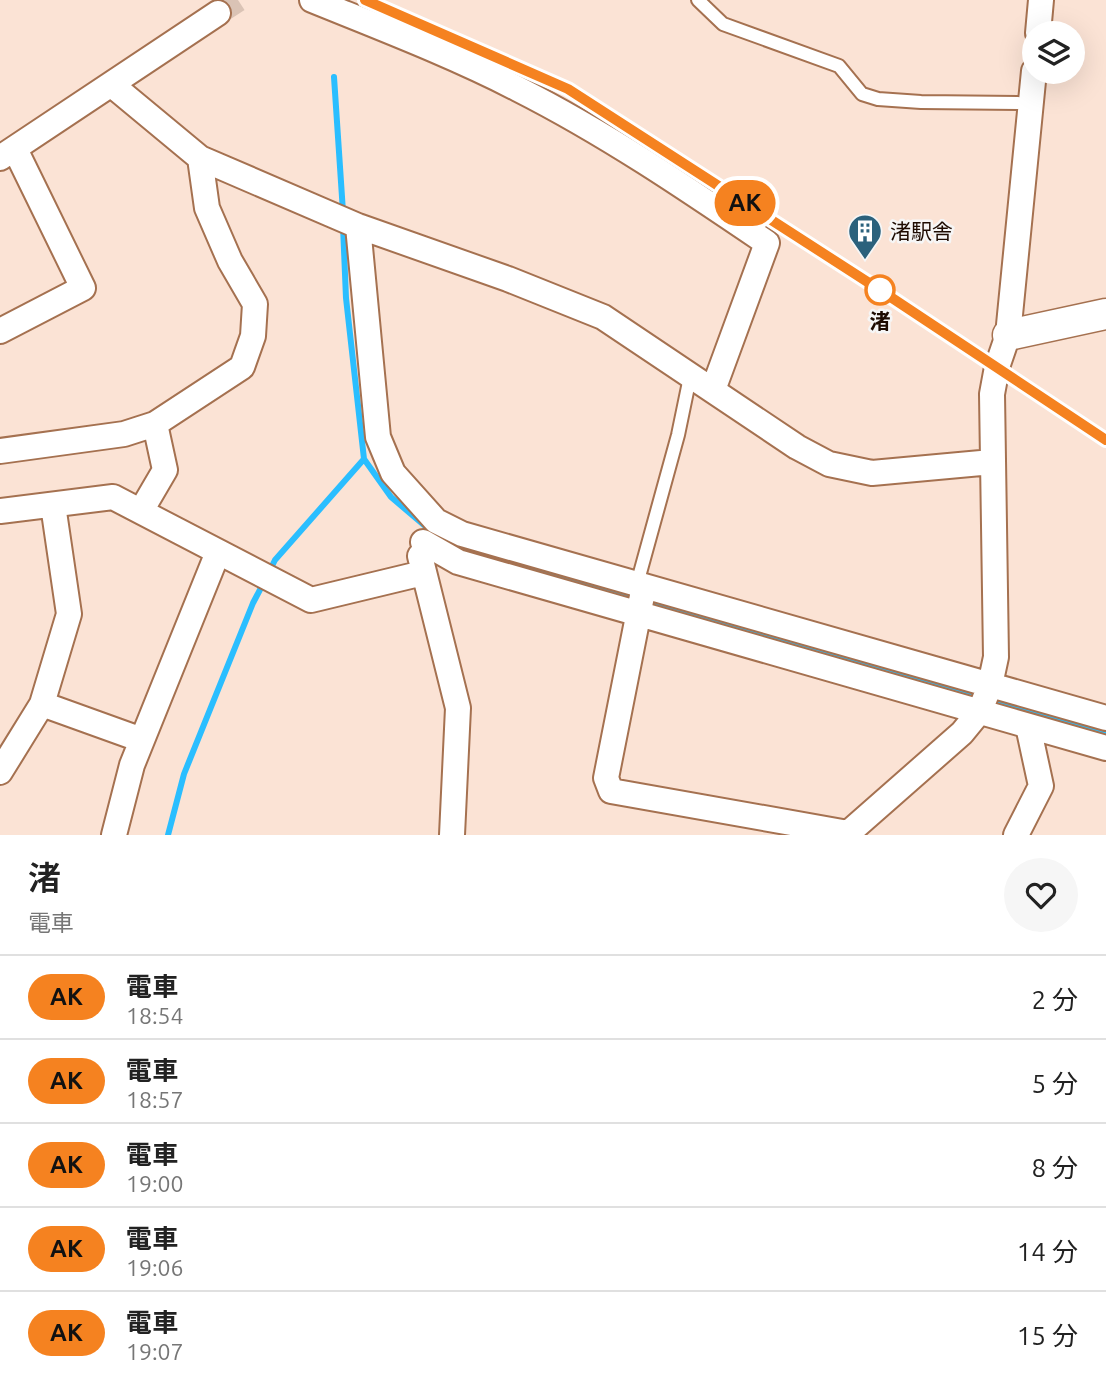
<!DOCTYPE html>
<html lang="ja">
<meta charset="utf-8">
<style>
:root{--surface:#fff;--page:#f6f6f6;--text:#222;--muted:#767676;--line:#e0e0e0}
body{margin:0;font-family:Ubuntu,"Noto Sans JP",sans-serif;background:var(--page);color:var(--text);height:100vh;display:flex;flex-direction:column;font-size:26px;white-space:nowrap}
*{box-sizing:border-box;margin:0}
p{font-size:23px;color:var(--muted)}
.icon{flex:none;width:38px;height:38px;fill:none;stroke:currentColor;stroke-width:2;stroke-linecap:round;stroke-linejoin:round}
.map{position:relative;height:835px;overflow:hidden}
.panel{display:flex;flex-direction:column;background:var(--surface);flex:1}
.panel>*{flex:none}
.badge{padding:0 14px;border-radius:23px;font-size:24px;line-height:46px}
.tools{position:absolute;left:1022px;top:21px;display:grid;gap:14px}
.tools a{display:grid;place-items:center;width:63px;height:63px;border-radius:50%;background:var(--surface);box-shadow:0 7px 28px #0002;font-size:35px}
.map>.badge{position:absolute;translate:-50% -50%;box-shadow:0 0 0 4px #fff}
.round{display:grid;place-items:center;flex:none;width:74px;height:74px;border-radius:37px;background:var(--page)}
.head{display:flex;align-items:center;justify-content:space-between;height:119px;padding:0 28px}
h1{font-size:33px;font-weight:600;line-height:52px}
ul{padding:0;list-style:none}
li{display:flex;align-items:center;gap:21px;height:84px;padding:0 28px;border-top:2px solid var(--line)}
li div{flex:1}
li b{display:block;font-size:26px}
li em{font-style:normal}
li .badge{min-width:77px;font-weight:700;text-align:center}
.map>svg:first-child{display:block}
</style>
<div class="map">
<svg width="1106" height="835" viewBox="0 0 1106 835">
<rect width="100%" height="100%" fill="#fbe3d5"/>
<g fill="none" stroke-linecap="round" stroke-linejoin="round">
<path stroke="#2abeff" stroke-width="6" d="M 334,77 L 343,212
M 343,226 L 346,298 L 364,459 L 391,497 L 438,537
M 456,548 L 634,598
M 269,572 L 275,560 L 364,459
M 648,602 L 981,697
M 991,700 L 1106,733
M 168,835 L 184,774 L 253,603 L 264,582"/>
<path stroke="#dac3b5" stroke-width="24" stroke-dasharray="24 12" stroke-linecap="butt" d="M 218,13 L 238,0"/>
<g stroke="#a57150" stroke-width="16">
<path id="service" d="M 698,0 L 723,24 L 839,66 L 862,94 L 878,99 L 921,102 L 1018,103
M 637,584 L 678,435 L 690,377"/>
</g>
<g stroke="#a57150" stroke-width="28">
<path id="minor" d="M 312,0 C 381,28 452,55 518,89 C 605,133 686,188 767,243 L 713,390
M 1038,33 L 1041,0
M 112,85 L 200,158 L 358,226 L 508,279 L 603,317 L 797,447 L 829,464 L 872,473 L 992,462
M 0,158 L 218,13
M 358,226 L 378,437 L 393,473 L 436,521 L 462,534 L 1106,718
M 0,331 L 83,288 L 15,149
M 0,451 L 124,434 L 155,424 L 242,367 L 253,336 L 255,304 L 230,261 L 207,208 L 200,158
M 0,511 L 113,497 L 311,600 L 423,573
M 141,511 L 165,470 L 155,424
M 423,542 L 458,562 L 1106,748
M 420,556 L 458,708 L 452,835
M 642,596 L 606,778 L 611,791 L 848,833
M 42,704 L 142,740
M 0,772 L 42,704 L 69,614 L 53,505
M 114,835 L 132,765 L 218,552
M 846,835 L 962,733 L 980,711 L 990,685 L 996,657 L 992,394 L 997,367 L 1008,335 L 1034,71
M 1016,835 L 1041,786 L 1028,726"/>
</g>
<g stroke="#a57150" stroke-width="33">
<path id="tertiary" d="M 1008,335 L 1106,314"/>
</g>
<use href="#service" stroke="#fff" stroke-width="12"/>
<use href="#minor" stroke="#fff" stroke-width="24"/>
<use href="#tertiary" stroke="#fff" stroke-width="30"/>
<path stroke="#796458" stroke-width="5" stroke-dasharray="9 9" stroke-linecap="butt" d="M 365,0 L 568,89 L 880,290 L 1106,440"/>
</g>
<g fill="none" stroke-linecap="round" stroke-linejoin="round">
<g stroke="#fff" stroke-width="16">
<path id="line" d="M 365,0 L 568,89 L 880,290 L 1106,440"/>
</g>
<use href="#line" stroke="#f58220" stroke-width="10"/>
</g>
<defs>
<g id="building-pin" transform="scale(1.75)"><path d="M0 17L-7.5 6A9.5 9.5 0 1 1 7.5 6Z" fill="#2b617c" stroke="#f6f6f6"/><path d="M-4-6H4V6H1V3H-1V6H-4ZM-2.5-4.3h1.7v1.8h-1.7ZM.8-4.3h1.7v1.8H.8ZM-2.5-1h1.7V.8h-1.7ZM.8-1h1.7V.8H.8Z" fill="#fff"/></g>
</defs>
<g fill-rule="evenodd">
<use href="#building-pin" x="865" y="231"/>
</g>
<circle fill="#fff" stroke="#f58220" stroke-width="3.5" cx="880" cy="290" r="14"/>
<g text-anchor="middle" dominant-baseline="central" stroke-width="5" stroke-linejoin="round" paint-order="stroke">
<g font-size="21" fill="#1e0b01" stroke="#f6f6f6" text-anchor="start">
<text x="890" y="231">渚駅舎</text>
</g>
<g font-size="21" font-weight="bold" fill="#1e0b01" stroke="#f6f6f6">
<text x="880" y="321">渚</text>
</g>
</g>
</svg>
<div class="tools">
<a><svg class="icon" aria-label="layers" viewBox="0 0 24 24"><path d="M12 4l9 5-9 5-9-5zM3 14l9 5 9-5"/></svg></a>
</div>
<b class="badge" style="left:745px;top:203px;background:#f58220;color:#111">AK</b>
</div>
<section class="panel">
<div class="head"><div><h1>渚</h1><p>電車</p></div><a class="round"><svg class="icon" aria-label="heart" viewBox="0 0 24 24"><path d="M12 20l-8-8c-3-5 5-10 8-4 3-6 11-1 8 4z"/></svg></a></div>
<ul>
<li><span class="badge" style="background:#f58220;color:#111">AK</span><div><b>電車</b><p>18:54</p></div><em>2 分</em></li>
<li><span class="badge" style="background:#f58220;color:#111">AK</span><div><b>電車</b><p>18:57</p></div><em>5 分</em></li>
<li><span class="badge" style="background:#f58220;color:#111">AK</span><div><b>電車</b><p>19:00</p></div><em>8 分</em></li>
<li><span class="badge" style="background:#f58220;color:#111">AK</span><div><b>電車</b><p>19:06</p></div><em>14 分</em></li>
<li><span class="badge" style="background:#f58220;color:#111">AK</span><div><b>電車</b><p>19:07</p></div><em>15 分</em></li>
</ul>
</section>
